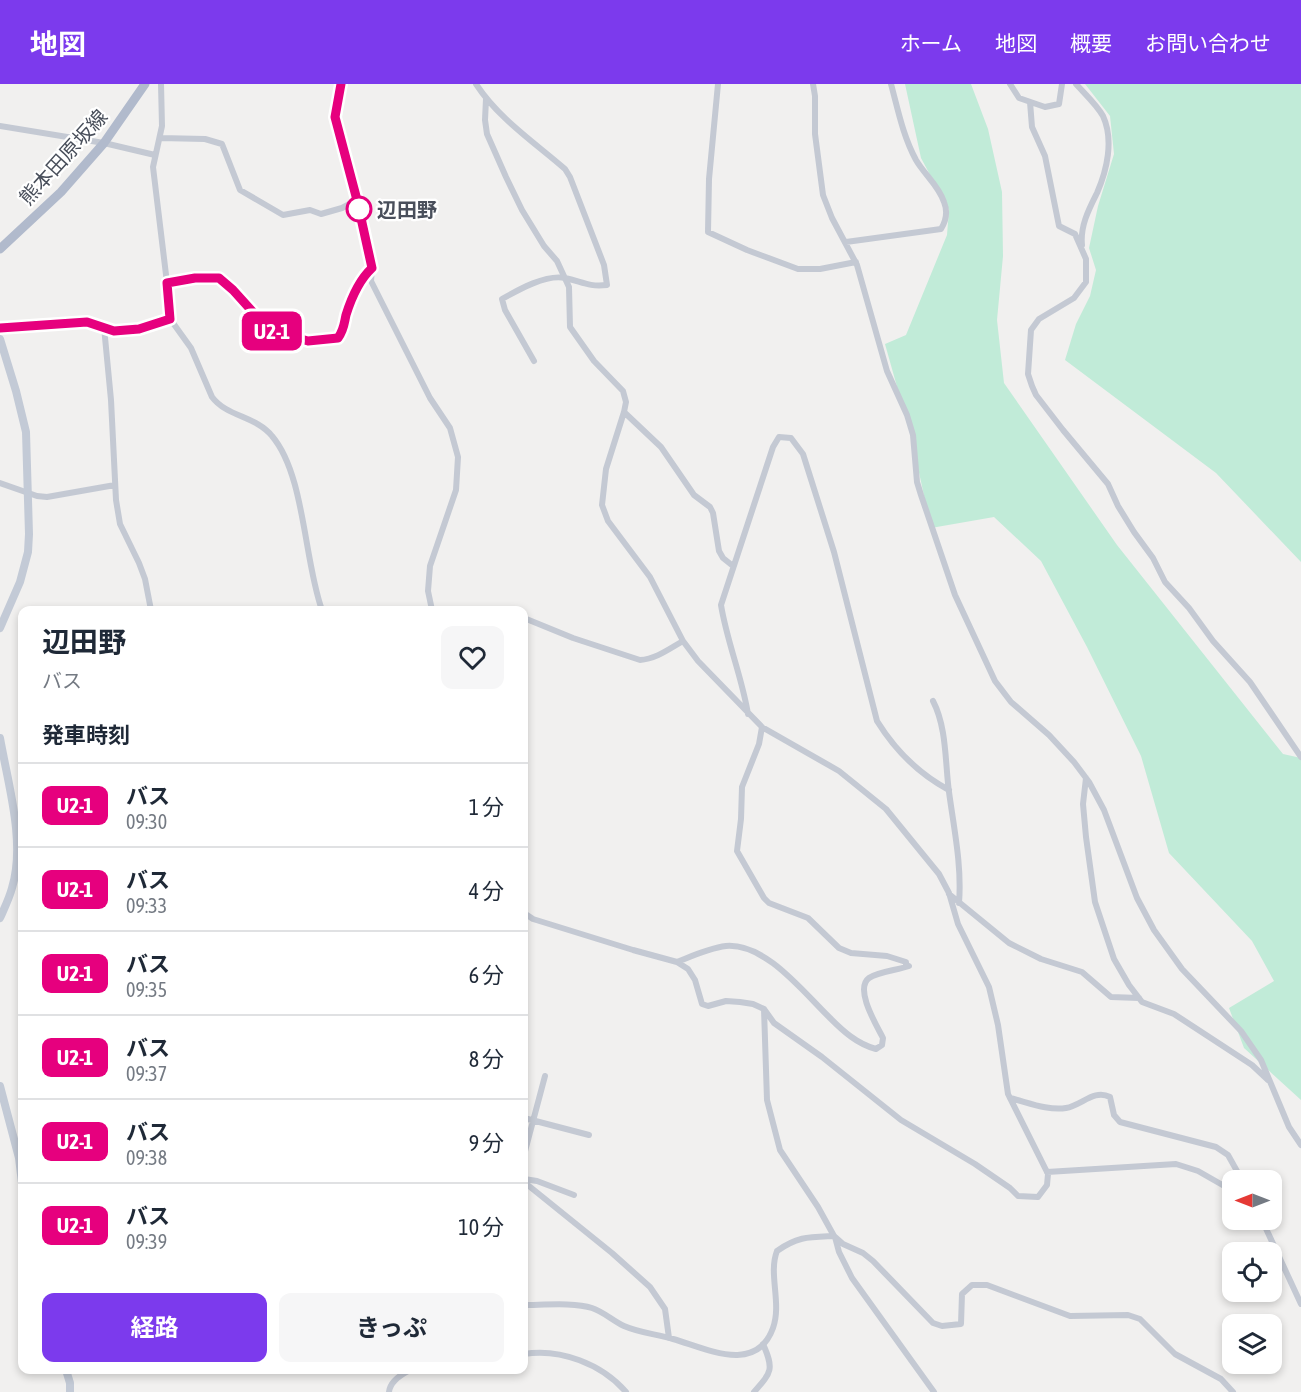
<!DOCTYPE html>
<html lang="ja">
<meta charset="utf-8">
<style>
:root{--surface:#fff;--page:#f6f6f7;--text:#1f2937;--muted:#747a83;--line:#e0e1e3;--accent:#7c3aed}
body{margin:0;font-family:"Asap Condensed","Noto Sans JP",sans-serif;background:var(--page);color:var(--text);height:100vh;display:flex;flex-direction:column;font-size:22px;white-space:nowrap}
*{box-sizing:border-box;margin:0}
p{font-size:20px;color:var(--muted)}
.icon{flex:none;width:33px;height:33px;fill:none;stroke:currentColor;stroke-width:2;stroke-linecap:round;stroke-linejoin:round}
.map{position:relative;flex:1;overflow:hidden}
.details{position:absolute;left:18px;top:522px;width:510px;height:768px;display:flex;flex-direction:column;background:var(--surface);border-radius:12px;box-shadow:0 3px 9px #0003}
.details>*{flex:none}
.badge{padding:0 12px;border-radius:9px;font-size:21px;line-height:39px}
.needle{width:39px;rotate:270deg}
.fabs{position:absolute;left:1222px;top:1086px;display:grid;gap:12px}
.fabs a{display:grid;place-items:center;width:60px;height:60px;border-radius:12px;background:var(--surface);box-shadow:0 3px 9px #0003;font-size:30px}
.map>.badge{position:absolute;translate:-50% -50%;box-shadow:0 0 0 3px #fff}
h2{padding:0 24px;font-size:22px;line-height:54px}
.round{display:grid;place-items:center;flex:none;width:63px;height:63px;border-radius:12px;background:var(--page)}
.overview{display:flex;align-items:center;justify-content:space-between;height:102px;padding:0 24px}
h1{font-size:28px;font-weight:700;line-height:45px}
.cta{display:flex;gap:12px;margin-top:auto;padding:12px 24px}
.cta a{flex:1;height:69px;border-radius:12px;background:var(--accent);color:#fff;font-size:24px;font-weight:700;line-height:69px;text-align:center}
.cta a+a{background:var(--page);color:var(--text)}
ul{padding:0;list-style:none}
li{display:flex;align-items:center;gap:18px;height:84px;padding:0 24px;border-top:2px solid var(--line)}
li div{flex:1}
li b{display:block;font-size:22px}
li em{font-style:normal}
li .badge{min-width:66px;font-weight:700;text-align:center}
header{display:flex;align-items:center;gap:36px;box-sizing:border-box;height:84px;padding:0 30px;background:var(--accent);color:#fff}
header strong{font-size:28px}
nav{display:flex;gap:33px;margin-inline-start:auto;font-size:21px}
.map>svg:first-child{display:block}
</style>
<header>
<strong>地図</strong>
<nav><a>ホーム</a><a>地図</a><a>概要</a><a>お問い合わせ</a></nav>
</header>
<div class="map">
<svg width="1301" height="1308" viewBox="0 0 1301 1308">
<rect width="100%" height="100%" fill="#f1f0ef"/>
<path fill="#c1ebd8" d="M 905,0 L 971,0 L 988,45 L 1002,108 L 1003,172 L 997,236 L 1004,299 L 1117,461 L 1283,670 L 1301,674 L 1301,1016 L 1244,964 L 1229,924 L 1274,897 L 1252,857 L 1169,769 L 1141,672 L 1087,563 L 1041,477 L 994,433 L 931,444 L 912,356 L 885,260 L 906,251 L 947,151 L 949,126 L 921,74 Z
M 1085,0 L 1301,0 L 1301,478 L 1216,389 L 1065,276 L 1076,240 L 1090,212 L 1096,186 L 1089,164 L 1098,122 L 1114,70 L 1110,32 Z"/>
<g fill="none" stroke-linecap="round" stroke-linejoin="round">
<path stroke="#c4c9d3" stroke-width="6" d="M 161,0 L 162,42 L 153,83 L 167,199 L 168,232 L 191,264 L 212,313 C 227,333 256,332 272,352 C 305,391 304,477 322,526
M 341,0 L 335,33 L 357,116 L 372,185 L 371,197 L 430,314 L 450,344 L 458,373 L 456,406 L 430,482 L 428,507 L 432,526
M 476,0 C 499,35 534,58 565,85 L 570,93 L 604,181 L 607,201 C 588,203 583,198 565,194 C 546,190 518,206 502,215 L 505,226 L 534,277
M 718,0 L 709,95 L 708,148 L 747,166 L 798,185 L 820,185 L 856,178
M 813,0 L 815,12 L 815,50 L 823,111 L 832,134 L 857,181 L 887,287 L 907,331 L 913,351 L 917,398 L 921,411 L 955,511 L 995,597 L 1011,618 L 1049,651 L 1074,678 L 1089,698 L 1104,726 L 1137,814 L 1154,846 L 1182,885 L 1241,947 L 1261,976 L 1289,1043 L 1301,1061
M 1010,0 L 1019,14 L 1045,23 L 1059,20 L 1062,0
M 1076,0 C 1085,10 1097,21 1103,32 C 1114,56 1107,86 1097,109 C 1089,125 1080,142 1082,161
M 486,15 L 485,36 L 487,50 L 506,93 L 522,126 L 544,162 L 557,177 L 569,203 L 570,243 L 594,277 L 623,307 L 626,318 L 624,328 L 606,385 L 602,421 L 608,437 L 650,493 L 683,557 L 698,577 L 762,643 L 839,687 L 886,725 L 939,790 L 949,809 L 958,840 L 989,903 L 998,941 L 1008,1010 L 1048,1090 L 1047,1101 L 1038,1113 L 1018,1112 L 1010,1104 L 975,1080 L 901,1036 L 822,973 L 774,939 L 764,925 L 753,920 L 740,918 L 726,917 L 708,922 L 702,920 L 695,896 L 688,885 L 677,878 L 633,866 L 533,835 L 524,829
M 1030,18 L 1032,43 L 1045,72 L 1059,142 L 1075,150 L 1086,175 L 1086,198 L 1074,214 L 1039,235 L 1031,246 L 1028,290 L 1032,302 L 1036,311 L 1063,346 L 1108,400 L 1118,422 L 1134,448 L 1153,474 L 1165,498 L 1189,524 L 1213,557 L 1250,598 L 1301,673
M 0,42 L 104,59 L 155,71
M 160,54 L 205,55 L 222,60 L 240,106 L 283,131 L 310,126 L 321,130 L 342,124 L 357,116
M 846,158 L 941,145 C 946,137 948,128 944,118 C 939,102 924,90 916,76 C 903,52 898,26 891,0
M 167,199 L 195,194 L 219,194 L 233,206 L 269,246 L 308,257 L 331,256 L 338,254 L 343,247 L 353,212 L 366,189 L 372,185
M 104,243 L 111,316 L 116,416 L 120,440 L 139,479 L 145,495 L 151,526
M 0,244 L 87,238 L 114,247 L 139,245 L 170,235
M 624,328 L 661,363 L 694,411 L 710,423 L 713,429 L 719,467 L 723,474 L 733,482
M 0,399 L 37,412 L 47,413 L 115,401
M 524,534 L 573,554 L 640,576 C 656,575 669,565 683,557
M 933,617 C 947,644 945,679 949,708 C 954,745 962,782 959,819
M 748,630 C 742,593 727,558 721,521 L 773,363 L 779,353 L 791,354 L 803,370 L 834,468 L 877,637 C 895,666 919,690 949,706
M 1086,694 L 1083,720 L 1086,753 L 1095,818 L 1114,875 L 1129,901 L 1142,918 L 1174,930 L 1252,981 L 1268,996
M 949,810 L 1009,859 L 1041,875 L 1082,888 L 1111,913 L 1139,914
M 677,878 C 692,872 709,864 726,862 C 766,859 803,908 830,934 C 843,947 857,960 876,965 L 882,961 L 883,954 C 877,942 854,905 869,894 C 877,888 898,886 909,882 L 906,881 L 906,878 L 887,872 L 851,869 L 839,864 L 808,834 L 769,819 L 764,814 L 737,767 L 741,735 L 742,703 L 759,660 L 762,643
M 764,925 L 767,1016 L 780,1066 L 818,1123 L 834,1152 L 843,1160 L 863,1169 L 873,1177 L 933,1239 L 942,1242 L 961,1240 L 962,1210 L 972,1201 L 987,1201 L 1070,1232 L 1128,1231 L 1140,1235 L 1175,1270 L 1221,1295 L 1233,1308
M 1010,1014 C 1027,1018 1048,1027 1066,1024 C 1082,1021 1094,1005 1110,1013 L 1114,1031 L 1120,1038 L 1216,1063 L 1228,1071 L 1242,1096
M 524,1034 L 589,1051
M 524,1071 L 545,992
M 1047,1088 L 1176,1080 L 1198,1087 L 1233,1107
M 524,1095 L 537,1097 L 574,1111
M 524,1098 L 612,1169 L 650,1203 L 665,1225 L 669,1254
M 1262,1136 L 1301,1220
M 835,1153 L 839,1168 L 852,1194 L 934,1308
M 524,1221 C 542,1221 575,1218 592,1224 C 604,1228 613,1237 624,1242 C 640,1249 656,1250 673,1255 C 705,1264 756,1291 773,1244 C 782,1219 768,1190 777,1167 C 798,1152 810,1153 834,1152
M 524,1270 C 560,1264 602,1280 626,1308
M 389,1308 C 390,1298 402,1290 410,1286
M 754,1308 C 772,1288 774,1285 763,1260"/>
<path stroke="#c3cad6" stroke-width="8" d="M 0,255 L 16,307 L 26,348 L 29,450 L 28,468 L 20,498 L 0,544
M 0,654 C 8,700 26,759 12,804 C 9,815 4,825 0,834
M 0,1002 L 19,1074 L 22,1099
M 66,1286 L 70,1299 L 70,1308"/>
<path stroke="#b1bacc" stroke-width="9" d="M 0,165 L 61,108 L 104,59 L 145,0"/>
</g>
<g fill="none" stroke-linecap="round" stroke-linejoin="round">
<g stroke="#fff" stroke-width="14">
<path id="line" d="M 0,244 L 87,238 L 114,247 L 139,245 L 170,235 L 167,199 L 195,194 L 219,194 L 233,206 L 269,246 L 308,257 L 338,254 C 344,246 344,240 346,231 C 351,215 359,196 372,184 L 357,116 L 335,33 L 341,0"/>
</g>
<use href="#line" stroke="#e6007e" stroke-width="9"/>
</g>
<circle fill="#fff" stroke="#e6007e" stroke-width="3" cx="359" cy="125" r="12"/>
<g text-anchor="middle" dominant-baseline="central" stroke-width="4.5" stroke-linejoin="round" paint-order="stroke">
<g font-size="20" fill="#494f5b" stroke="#fff">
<text transform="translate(63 73) rotate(-48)">熊本田原坂線</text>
</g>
<g font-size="20" font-weight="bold" fill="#494f5b" stroke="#fff" text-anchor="start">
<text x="377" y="125">辺田野</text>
</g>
</g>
</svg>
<div class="fabs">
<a><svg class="needle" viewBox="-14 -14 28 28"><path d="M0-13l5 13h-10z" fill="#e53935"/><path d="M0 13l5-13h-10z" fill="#747a83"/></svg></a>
<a><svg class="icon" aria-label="locate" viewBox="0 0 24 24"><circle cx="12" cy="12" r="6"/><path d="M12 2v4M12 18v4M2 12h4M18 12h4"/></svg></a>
<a><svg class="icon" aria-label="layers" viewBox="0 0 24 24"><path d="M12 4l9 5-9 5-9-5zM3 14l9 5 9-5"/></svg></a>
</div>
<b class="badge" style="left:272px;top:247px;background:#e6007e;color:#fff">U2-1</b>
<section class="details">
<div class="overview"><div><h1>辺田野</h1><p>バス</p></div><a class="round"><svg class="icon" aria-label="heart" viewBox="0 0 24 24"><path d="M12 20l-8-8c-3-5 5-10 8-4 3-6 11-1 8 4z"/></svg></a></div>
<h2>発車時刻</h2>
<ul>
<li><span class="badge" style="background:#e6007e;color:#fff">U2-1</span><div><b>バス</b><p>09:30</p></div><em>1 分</em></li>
<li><span class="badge" style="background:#e6007e;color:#fff">U2-1</span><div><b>バス</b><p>09:33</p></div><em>4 分</em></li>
<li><span class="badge" style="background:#e6007e;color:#fff">U2-1</span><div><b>バス</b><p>09:35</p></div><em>6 分</em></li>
<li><span class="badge" style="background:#e6007e;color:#fff">U2-1</span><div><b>バス</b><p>09:37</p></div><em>8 分</em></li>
<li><span class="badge" style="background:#e6007e;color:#fff">U2-1</span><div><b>バス</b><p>09:38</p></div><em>9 分</em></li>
<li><span class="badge" style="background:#e6007e;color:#fff">U2-1</span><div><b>バス</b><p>09:39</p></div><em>10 分</em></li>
</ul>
<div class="cta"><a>経路</a><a>きっぷ</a></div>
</section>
</div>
